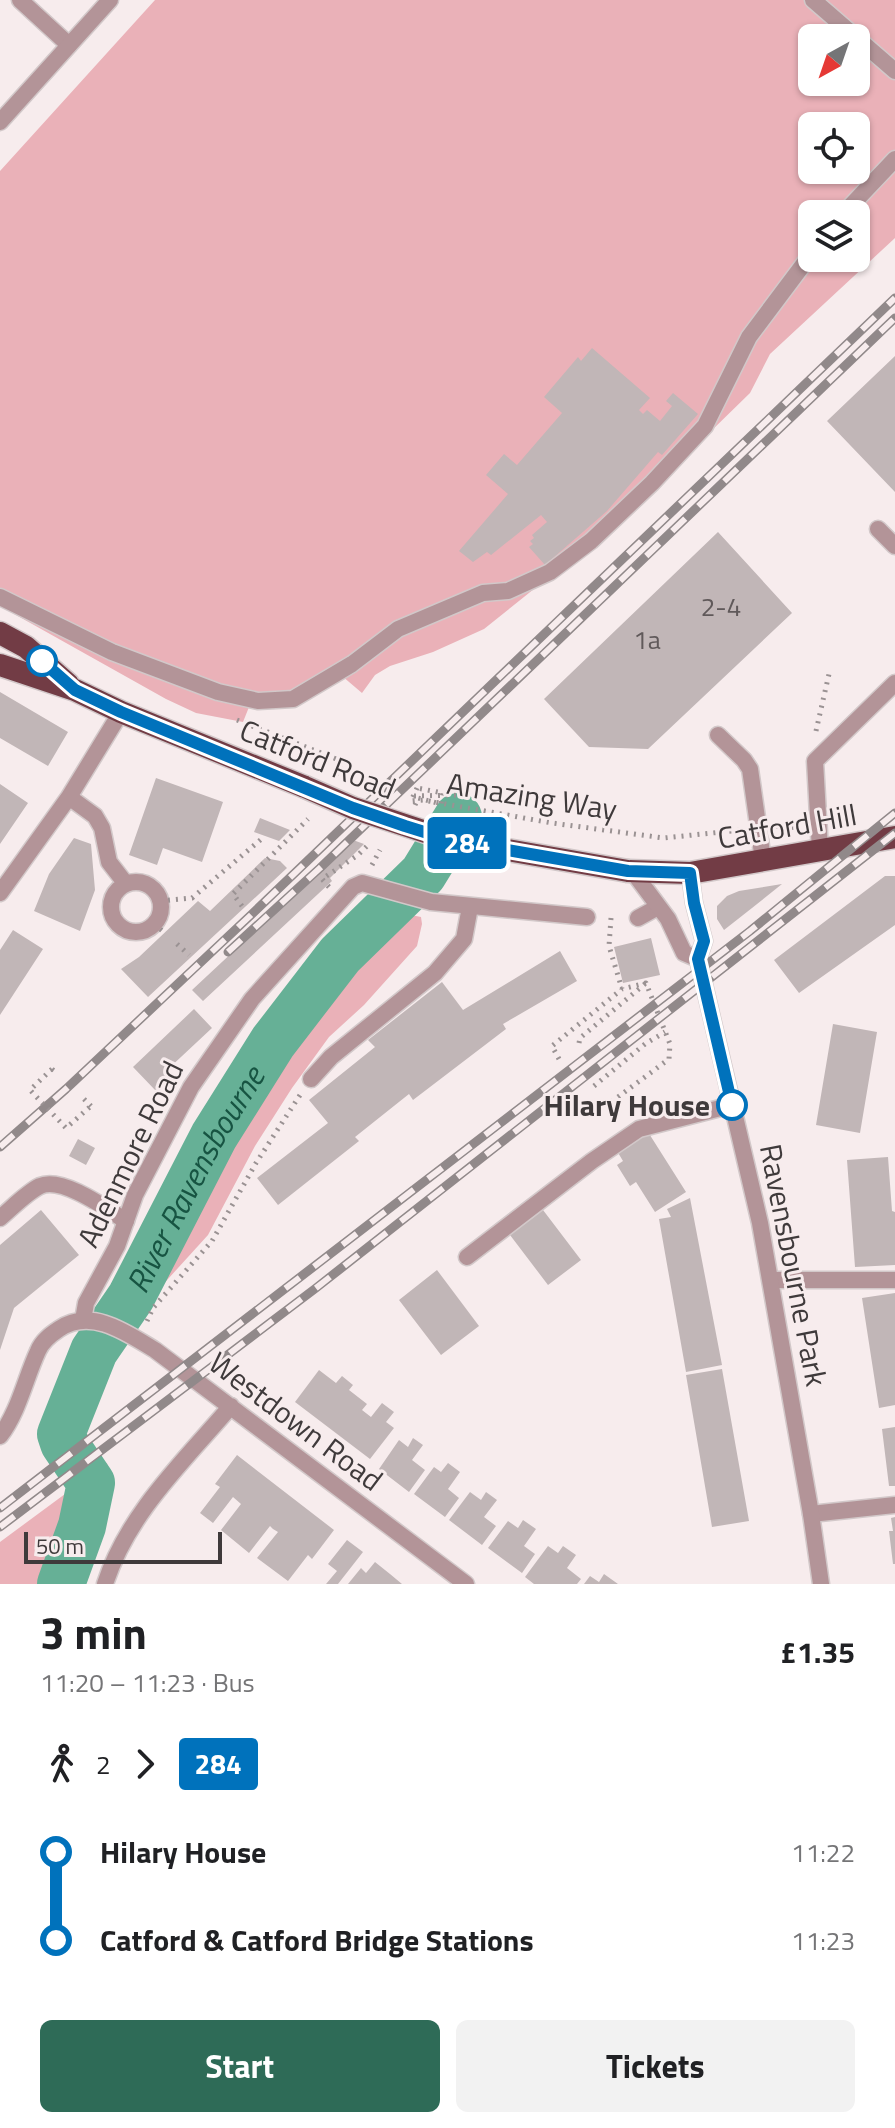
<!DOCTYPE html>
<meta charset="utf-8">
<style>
:root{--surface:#fff;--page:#f2f2f2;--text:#202124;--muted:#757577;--accent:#2e6b57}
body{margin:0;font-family:"Titillium Web",sans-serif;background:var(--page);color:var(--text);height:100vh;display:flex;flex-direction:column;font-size:30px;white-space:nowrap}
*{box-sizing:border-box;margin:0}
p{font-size:26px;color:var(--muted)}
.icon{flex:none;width:44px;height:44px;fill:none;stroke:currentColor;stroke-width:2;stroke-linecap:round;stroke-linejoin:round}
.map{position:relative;height:1584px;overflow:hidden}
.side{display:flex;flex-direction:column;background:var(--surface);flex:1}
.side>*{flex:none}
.badge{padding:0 16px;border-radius:6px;font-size:28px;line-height:52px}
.needle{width:52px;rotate:220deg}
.tools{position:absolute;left:798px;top:24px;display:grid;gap:16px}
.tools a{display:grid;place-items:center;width:72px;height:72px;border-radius:12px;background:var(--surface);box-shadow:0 2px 6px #0004;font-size:40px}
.scale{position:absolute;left:24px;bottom:20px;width:198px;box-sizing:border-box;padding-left:8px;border:4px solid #3f3a3b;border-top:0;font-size:22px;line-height:28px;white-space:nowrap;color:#3f3a3b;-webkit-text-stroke:6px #f7eced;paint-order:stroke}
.map>.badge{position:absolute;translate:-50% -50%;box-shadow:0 0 0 4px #fff}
.legs{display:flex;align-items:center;gap:12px;height:88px;padding:0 40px;font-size:26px}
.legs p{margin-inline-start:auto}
.summary{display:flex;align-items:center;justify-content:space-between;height:136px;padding:0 40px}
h1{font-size:44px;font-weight:700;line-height:60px}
.button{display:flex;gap:16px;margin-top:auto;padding:16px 40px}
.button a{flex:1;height:92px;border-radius:12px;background:var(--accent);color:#fff;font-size:32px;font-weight:700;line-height:92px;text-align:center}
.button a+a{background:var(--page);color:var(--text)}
ul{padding:0 40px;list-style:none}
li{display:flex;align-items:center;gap:28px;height:88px;font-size:30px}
li i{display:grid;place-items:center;width:12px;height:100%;margin:0 10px;background:currentColor}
li i::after{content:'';width:20px;height:20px;margin:-10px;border:6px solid;border-radius:50%;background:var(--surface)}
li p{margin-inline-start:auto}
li:first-child i{background:linear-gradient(#0000 50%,currentColor 0)}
li:last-child i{background:linear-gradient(currentColor 50%,#0000 0)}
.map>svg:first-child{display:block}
</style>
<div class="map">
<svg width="895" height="1584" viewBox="0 0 895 1584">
<rect width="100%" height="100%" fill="#f7eced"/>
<path fill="#eab1b8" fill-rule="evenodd" d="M 155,0 L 895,0 L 895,238 L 770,354 L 750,393 L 619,521 L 484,629 L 433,652 L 390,666 L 375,675 L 362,693 L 342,676 L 249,707 L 243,722 L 196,713 L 166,699 L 0,606 L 0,171 ZM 812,38 L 856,38 L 856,82 L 812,82 ZM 812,126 L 856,126 L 856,170 L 812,170 ZM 812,214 L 856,214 L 856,258 L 812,258 Z
M 401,913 L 421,917 L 422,924 L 417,946 L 364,1005 L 329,1037 L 292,1088 L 255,1146 L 208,1235 L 148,1301 C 149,1280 168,1259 177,1241 C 208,1178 238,1115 279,1059 C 312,1012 352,970 391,928 Z
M 107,1463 L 110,1481 L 77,1584 L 0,1584 L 0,1542 Z"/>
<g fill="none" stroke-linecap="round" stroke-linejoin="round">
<path stroke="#66b096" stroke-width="48" id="s1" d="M 61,1584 L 82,1526 L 91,1483 L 64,1443 L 61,1434 L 94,1351 L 131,1297 L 214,1136 L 273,1042 L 340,955 L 423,874 L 458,817"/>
</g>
<path fill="#c1b6b7" d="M 592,348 L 650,398 L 639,410 L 643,414 L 647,410 L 660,421 L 672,406 L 666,401 L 673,393 L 698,414 L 662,455 L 658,452 L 607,511 L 545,565 L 529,547 L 533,544 L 530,541 L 534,538 L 532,535 L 547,522 L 541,515 L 491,555 L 487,552 L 473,562 L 459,551 L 508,494 L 486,475 L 504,454 L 517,465 L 562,413 L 544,397 L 578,357 L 581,361 Z
M 895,356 L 895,492 L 827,421 Z
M 718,532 L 792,613 L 648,749 L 589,747 L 544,699 Z
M 0,692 L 68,732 L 48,766 L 0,738 Z
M 156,778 L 223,802 L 202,862 L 163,848 L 157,865 L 129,855 Z
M 0,784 L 28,803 L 0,844 Z
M 260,818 L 290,830 L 279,841 L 254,832 Z
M 74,838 L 91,844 L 95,890 L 80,931 L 34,911 L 49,874 Z
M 353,840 L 364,844 L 330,878 L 332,881 L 203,1001 L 192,990 Z
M 265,858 L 280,861 L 287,868 L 148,997 L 121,969 L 139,957 L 198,901 L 210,911 Z
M 885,876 L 895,876 L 895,925 L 799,993 L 774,960 Z
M 782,884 L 752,908 L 724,930 L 717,919 L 717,906 L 727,896 L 739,891 Z
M 13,930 L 43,949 L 0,1015 L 0,950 Z
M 651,938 L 660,975 L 623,983 L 614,947 Z
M 560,951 L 577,981 L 503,1024 L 506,1029 L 413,1100 L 409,1094 L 355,1137 L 359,1141 L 278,1205 L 257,1178 L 328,1123 L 309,1100 L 375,1047 L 368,1040 L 442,982 L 463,1010 Z
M 194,1009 L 212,1028 L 166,1071 L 170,1077 L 156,1091 L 133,1067 Z
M 833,1024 L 877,1032 L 860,1133 L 816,1125 Z
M 648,1132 L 686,1192 L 655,1212 L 636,1182 L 630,1186 L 617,1165 L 623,1161 L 617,1151 Z
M 78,1139 L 95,1148 L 86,1165 L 69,1156 Z
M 888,1157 L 892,1211 L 895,1212 L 895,1265 L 855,1267 L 847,1160 Z
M 690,1198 L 722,1365 L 686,1372 L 659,1219 L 671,1217 L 667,1209 Z
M 41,1210 L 79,1255 L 14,1308 L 0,1350 L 0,1245 Z
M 543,1210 L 581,1260 L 548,1285 L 510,1235 Z
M 437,1270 L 479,1326 L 441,1355 L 399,1300 Z
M 895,1293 L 895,1405 L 879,1408 L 862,1298 Z
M 722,1369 L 749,1521 L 712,1527 L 686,1375 Z
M 319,1370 L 336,1383 L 342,1376 L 353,1385 L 349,1390 L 367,1404 L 362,1410 L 371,1417 L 382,1403 L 394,1412 L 386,1422 L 394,1428 L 370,1459 L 295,1402 Z
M 895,1427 L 895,1486 L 889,1486 L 882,1429 Z
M 413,1438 L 423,1445 L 412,1460 L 425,1470 L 409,1492 L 379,1469 L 399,1440 L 408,1447 Z
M 237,1455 L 334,1530 L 312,1559 L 308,1555 L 288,1581 L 257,1558 L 278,1532 L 273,1529 L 270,1526 L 249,1553 L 221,1530 L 241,1504 L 233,1497 L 213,1523 L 200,1513 L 220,1487 L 215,1484 Z
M 448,1463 L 460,1472 L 448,1489 L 459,1498 L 445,1517 L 414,1494 L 434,1467 L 441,1472 Z
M 470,1492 L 481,1500 L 486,1492 L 497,1500 L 484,1517 L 496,1526 L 482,1545 L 449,1520 Z
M 895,1517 L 895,1564 L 893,1564 L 889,1531 L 893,1531 L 891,1518 Z
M 523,1520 L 536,1529 L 524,1546 L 535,1554 L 522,1573 L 488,1548 L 508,1521 L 518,1528 Z
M 347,1540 L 363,1552 L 338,1584 L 326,1584 L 337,1571 L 328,1564 Z
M 548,1546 L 558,1553 L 563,1546 L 576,1555 L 567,1568 L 581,1579 L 577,1584 L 534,1584 L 525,1577 Z
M 375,1562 L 390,1574 L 402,1584 L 348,1584 L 361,1568 L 366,1573 Z
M 604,1574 L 618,1584 L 584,1584 L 590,1576 L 599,1582 Z"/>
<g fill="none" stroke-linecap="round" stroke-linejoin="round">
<g stroke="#d2c8c9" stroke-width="19">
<path id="service" d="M 20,0 L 69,45
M 813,0 L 895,71
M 843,214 L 895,159
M 878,529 L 895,546
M 0,597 L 112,652 L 218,692 L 258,701 L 293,699 L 352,664 L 398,629 L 483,593 L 508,591 L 550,572 L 591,541 L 652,483 L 705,426 L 749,337 L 812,253
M 718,735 L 744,760 L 750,769 L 763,860
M 820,851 L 815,761 L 895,683
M 311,1079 L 331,1057 L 435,973 L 464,939 L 470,907
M 0,1218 C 12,1208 26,1193 40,1186 C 62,1176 107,1209 126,1221
M 467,1257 L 592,1161 L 639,1129 L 732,1105
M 811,1514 L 895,1505"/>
</g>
<g stroke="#d2c8c9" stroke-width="19">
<path id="minor" d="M 69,797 L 95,816 L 102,828 L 109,862 L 126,884
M111 907a25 25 0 1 1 50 0a25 25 0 1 1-50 0Z
M 0,893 L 69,797 L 121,712
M 638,918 L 658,907
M 771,1280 L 895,1280
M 83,1320 L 86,1303 L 117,1246 L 135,1195 L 191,1087 L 252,999 L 353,887 L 362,883 L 431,902 L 587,917
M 0,1436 C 19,1411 25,1379 38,1351 C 42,1341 50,1335 59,1329 C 91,1307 127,1333 155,1350 L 466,1584
M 105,1584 C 128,1513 184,1461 231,1406"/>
</g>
<g stroke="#d2c8c9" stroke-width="19">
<path id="tertiary" d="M 0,122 L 110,0
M 633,872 L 668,919 L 684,953 L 698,959
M 690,873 L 694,903 L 704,941 L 698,959 L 760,1223 L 811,1514 L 821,1584"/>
</g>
<g stroke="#d2c8c9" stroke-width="25">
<path id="trunk" d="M 0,633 L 26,647 L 68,684
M 0,665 L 75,690 L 121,712 L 305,787
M 628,871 L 690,873 L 895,837"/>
</g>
<path stroke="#9a9293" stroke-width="5" stroke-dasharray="2 6" stroke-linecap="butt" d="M 237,720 L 344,762 L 334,778
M 816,731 L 829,674
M 417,788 L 411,801 L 423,800 L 552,823 L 664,838 L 741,830
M 414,796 L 458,795
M 776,826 L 798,828
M 372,865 L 380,850
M 329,887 L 322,879 L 358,855 L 370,843
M 160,901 L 192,898 L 265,836
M 242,906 L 233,894 L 308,819
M 611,918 L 609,946 L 622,989
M 154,924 L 165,933
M 177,944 L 189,955
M 579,1043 L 580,1038 L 646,983 L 645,978
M 559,1059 L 552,1046 L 622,989 L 646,983 L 670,1044 L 669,1059 L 614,1100 L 587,1117 L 572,1104
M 52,1069 L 57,1074
M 594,1086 L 645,1044 L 665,1032
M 84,1099 L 91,1106
M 147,1321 L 153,1308 L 212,1241 L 256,1163 L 300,1095"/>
<use href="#service" stroke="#b39498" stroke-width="16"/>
<use href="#minor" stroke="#b39498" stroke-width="16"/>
<use href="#tertiary" stroke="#b39498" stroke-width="16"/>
<use href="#trunk" stroke="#723c45" stroke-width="22"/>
<g stroke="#91898a" stroke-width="9">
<path id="rail" d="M 228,952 L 320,868 L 895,318
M 0,1147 L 66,1089 L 252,914 L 895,298
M 0,1508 L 750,931 L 895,813
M 0,1527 L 316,1288 L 895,833"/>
</g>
<use href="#rail" stroke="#f7eced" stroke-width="6" stroke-dasharray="18" stroke-linecap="butt"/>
<g stroke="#d2c8c9" stroke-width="25" stroke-linecap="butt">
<path id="trunk-bridge" d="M 305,787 L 353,808 L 450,840 L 628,871"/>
</g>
<path stroke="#9a9293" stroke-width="5" stroke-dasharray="2 6" stroke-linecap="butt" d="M 415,805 L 418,798 L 441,804 L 443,793 L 417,788
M 52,1069 L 30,1090 L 66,1128 L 91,1106"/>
<use href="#trunk-bridge" stroke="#723c45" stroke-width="22"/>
</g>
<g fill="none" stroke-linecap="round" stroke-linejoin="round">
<g stroke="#fff" stroke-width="18">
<path id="line-1" d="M 42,661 L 75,690 L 121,712 L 353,808 L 405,826 L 450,840 L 628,871 L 690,873 L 694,903 L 704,941 L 698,959 L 732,1105"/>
</g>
<use href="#line-1" stroke="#0072bc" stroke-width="12"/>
</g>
<g fill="#fff" stroke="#0072bc" stroke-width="4">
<circle cx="42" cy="661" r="14"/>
<circle cx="732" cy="1105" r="14"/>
</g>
<g text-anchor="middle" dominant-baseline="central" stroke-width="6" stroke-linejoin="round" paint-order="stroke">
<g font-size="26" fill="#60595a">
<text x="721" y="606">2-4</text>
<text x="647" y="639">1a</text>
</g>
<g font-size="30" fill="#3f3a3b" stroke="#f7eced">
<text transform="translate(318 759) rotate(22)">Catford Road</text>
<text transform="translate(532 796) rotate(9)">Amazing Way</text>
<text transform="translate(787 826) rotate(-10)">Catford Hill</text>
<text transform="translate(130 1154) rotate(-64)">Adenmore Road</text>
<text transform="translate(794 1265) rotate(79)">Ravensbourne Park</text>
<text transform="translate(296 1421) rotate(37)">Westdown Road</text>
</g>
<g font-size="30" font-weight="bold" fill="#3f3a3b" stroke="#f7eced" text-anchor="end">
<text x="710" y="1105">Hilary House</text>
</g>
<g font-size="32" font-style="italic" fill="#175442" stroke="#f7eced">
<text stroke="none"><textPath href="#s1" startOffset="452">River Ravensbourne</textPath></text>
</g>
</g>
</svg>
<div class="tools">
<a><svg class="needle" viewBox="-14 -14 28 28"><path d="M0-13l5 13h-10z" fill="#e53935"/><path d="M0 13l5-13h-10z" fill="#757577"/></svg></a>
<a><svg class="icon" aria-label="locate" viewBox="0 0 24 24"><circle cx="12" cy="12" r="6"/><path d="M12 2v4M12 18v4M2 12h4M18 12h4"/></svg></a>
<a><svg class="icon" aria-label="layers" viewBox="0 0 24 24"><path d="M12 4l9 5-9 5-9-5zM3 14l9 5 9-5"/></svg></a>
</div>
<div class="scale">50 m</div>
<b class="badge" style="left:467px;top:843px;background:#0072bc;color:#fff">284</b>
</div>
<section class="side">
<div class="summary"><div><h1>3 min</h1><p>11:20 – 11:23 · Bus</p></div><b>£1.35</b></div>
<div class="legs"><svg class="icon" aria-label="walk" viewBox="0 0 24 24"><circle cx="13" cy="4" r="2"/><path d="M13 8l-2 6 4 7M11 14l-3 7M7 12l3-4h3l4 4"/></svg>2<svg class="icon" aria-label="forward" viewBox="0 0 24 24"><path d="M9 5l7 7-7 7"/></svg><b class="badge" style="background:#0072bc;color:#fff">284</b></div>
<ul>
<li><i style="color:#0072bc"></i><b>Hilary House</b><p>11:22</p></li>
<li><i style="color:#0072bc"></i><b>Catford &amp; Catford Bridge Stations</b><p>11:23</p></li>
</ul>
<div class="button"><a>Start</a><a>Tickets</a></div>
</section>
